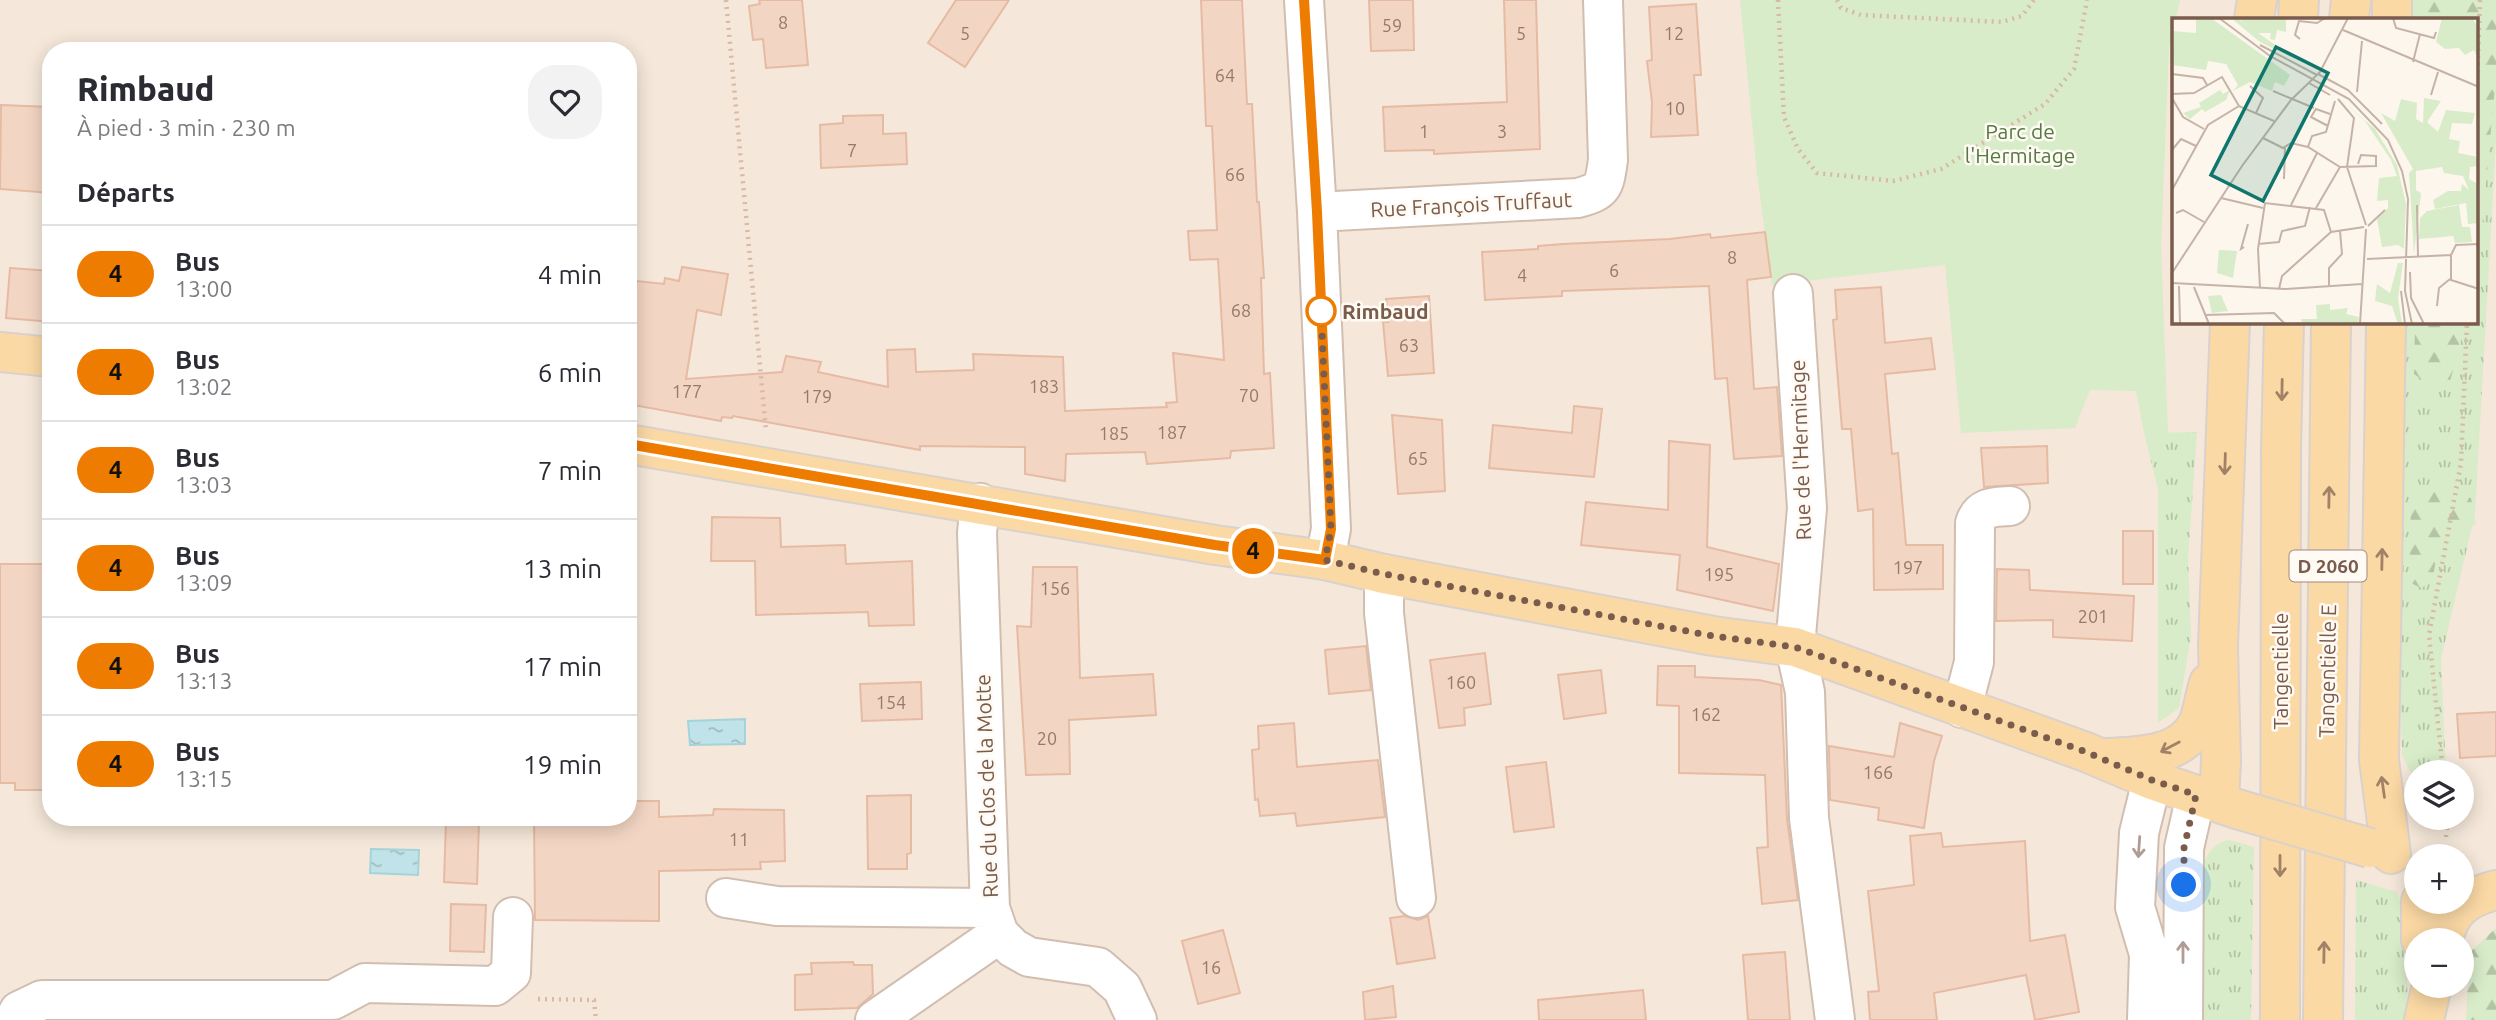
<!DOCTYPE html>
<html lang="fr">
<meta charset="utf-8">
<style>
:root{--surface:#fff;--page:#f2f2f3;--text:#2b2b33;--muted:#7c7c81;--line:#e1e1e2}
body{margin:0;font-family:Ubuntu,sans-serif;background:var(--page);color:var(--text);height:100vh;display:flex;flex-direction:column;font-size:26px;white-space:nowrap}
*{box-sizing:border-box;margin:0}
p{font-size:23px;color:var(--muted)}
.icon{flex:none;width:38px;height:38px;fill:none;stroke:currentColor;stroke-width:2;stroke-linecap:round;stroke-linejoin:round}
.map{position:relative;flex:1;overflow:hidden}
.panel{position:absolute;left:42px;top:42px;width:595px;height:784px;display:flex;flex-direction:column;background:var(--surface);border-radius:28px;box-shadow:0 4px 18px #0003}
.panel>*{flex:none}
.badge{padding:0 14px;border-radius:23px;font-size:24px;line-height:46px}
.buttons{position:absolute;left:2404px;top:760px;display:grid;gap:14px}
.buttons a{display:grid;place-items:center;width:70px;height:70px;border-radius:50%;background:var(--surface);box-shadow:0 4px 18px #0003;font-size:35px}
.you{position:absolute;width:35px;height:35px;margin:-18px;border:5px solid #fff;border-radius:50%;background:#1a73e8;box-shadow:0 0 0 10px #1a73e833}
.map>.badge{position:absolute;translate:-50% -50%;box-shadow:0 0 0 4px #fff}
h2{padding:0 35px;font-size:26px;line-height:63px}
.round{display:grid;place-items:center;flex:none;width:74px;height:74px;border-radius:28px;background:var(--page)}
.summary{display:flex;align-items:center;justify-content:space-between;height:119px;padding:0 35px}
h1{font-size:33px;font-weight:800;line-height:52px}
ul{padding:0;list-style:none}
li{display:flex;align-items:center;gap:21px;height:98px;padding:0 35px;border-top:2px solid var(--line)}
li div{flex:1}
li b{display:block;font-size:26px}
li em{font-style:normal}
li .badge{min-width:77px;font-weight:700;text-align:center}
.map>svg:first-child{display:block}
</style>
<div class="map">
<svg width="2496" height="1020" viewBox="0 0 2496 1020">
<defs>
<pattern id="grass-tufts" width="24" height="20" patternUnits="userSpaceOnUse" patternTransform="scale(1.75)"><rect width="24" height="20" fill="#d8ecc9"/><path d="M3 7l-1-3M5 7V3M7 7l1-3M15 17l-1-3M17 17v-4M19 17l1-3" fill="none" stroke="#b4c2a5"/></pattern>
<pattern id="forest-firs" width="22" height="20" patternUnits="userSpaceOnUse" patternTransform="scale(1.75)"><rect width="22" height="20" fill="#d8ecc9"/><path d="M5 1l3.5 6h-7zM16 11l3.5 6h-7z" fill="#b4c2a5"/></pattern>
<pattern id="water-ripples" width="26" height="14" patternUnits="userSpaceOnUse" patternTransform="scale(1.75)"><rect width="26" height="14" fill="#bfe3e8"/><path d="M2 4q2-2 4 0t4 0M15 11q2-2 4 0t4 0" fill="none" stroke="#a0bbbe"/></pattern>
</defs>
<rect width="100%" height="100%" fill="#fdf6ec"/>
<path fill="#f5e8da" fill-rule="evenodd" d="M 0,0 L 2496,0 L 2496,1020 L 0,1020 ZM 2174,19 L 2477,19 L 2477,322 L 2174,322 ZM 51,51 L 628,51 L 628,817 L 51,817 ZM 2417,772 L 2462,772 L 2462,817 L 2417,817 ZM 2417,856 L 2462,856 L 2462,901 L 2417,901 ZM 2417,940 L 2462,940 L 2462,985 L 2417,985 Z"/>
<path fill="url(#grass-tufts)" d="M 2408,0 L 2496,0 L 2496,141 L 2475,514 L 2441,659 L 2446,772 L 2417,772 L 2417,784 L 2402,756 L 2399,615 L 2401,322 L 2477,322 L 2477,19 L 2407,19 Z
M 2197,432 L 2188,558 L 2191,636 L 2179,708 L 2158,723 L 2158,489 L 2144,433 Z
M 2229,840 L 2254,847 L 2251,1020 L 2201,1020 L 2203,865 C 2209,851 2214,843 2229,840 Z
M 2356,880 L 2397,892 L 2406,922 L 2408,1020 L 2355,1020 Z"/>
<path fill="url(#forest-firs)" d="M 2423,0 L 2496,0 L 2496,75 L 2477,282 L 2477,19 L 2422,19 Z
M 2415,322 L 2466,322 L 2449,385 L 2431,386 L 2414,374 Z
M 2441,489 L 2471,498 L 2476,524 L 2461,531 L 2438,548 L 2432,582 L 2421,588 L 2409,582 L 2411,502 Z
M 2496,928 L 2496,1020 L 2466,1020 L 2469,953 Z"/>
<path fill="#d8ecc9" d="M 1740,0 L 2180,0 L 2169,48 L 2161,247 L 2168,433 L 2144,433 L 2136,391 L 2090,390 L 2075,428 L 1961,433 L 1945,265 L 1772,285 L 1757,174 Z"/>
<path fill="url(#water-ripples)" stroke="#a5d3da" stroke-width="2" d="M 745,719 L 745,744 L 690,745 L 688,721 Z
M 371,849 L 419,850 L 418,875 L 370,873 Z"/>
<path fill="#f3d5c3" stroke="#e6bba3" stroke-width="2" d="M 759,0 L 802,0 L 808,65 L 766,68 L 763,39 L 753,40 L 749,6 L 760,4 Z
M 956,0 L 1009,0 L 965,67 L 928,43 Z
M 1201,0 L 1242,0 L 1247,104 L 1252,104 L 1257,202 L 1259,202 L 1264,278 L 1261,278 L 1264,374 L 1270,373 L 1274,448 L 1231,451 L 1230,458 L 1147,464 L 1145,452 L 1066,454 L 1065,481 L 1025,474 L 1025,447 L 920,446 L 920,450 L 733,416 L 732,418 L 722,417 L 721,421 L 628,404 L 628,280 L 664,284 L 665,278 L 679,281 L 682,267 L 728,274 L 721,315 L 697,310 L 686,379 L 782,372 L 786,356 L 821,362 L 818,372 L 888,387 L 887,350 L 915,349 L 916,372 L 974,370 L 973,354 L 1063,357 L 1065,411 L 1167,407 L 1166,403 L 1177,402 L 1173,353 L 1224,360 L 1218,259 L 1190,260 L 1188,231 L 1217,230 L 1212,126 L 1206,126 Z
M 1369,0 L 1413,0 L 1414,50 L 1371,51 Z
M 1504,0 L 1536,0 L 1540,149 L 1434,154 L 1434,150 L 1385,151 L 1383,107 L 1507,102 Z
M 1696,4 L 1701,75 L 1694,75 L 1698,135 L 1651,137 L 1652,102 L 1647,61 L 1652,60 L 1649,7 Z
M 1,105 L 51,107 L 51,193 L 0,189 Z
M 883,115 L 883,134 L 906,133 L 907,164 L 821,168 L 820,125 L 843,123 L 843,116 Z
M 1765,232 L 1771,277 L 1747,280 L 1754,389 L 1777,387 L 1782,456 L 1734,459 L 1727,378 L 1715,379 L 1709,286 L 1562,291 L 1562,296 L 1485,300 L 1482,252 L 1538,249 L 1538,246 L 1563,244 L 1670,239 L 1710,234 L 1711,238 Z
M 10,268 L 51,271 L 51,322 L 6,318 Z
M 1881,287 L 1885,343 L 1931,338 L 1935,369 L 1885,374 L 1892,454 L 1898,453 L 1906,545 L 1943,545 L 1943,589 L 1874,590 L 1873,509 L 1858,511 L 1851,429 L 1842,429 L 1833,320 L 1837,319 L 1835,290 Z
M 1429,296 L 1434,373 L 1388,376 L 1383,322 L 1388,322 L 1386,299 Z
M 1574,406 L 1602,409 L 1594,477 L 1489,468 L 1493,425 L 1572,433 Z
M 1392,415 L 1442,420 L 1445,491 L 1398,494 Z
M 1669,441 L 1710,445 L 1707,547 L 1779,564 L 1773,611 L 1677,590 L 1680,555 L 1581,545 L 1586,502 L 1668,510 Z
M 2047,446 L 2048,483 L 1984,487 L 1981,448 Z
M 712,517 L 780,518 L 781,547 L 845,545 L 846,564 L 912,561 L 914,625 L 869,626 L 868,612 L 756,615 L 755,561 L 711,561 Z
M 2123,531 L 2153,531 L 2153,584 L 2123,584 Z
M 0,564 L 51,564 L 51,790 L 15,790 L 15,783 L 0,783 Z
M 1033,567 L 1077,567 L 1080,678 L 1153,674 L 1156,715 L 1069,720 L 1070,774 L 1026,775 L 1017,626 L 1031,627 Z
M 1997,569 L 2029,570 L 2030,590 L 2134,596 L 2132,641 L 2053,637 L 2053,620 L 1996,621 Z
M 1366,646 L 1371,690 L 1329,694 L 1325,650 Z
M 1485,653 L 1491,704 L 1464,708 L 1465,725 L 1439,728 L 1430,660 Z
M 1658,666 L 1695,666 L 1695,677 L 1759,680 L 1781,685 L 1787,819 L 1798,900 L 1762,904 L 1757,848 L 1768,847 L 1765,775 L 1679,773 L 1679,706 L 1657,705 Z
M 1601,670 L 1606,713 L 1564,719 L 1558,675 Z
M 921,682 L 922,719 L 862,721 L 860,684 Z
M 2496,712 L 2496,756 L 2460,758 L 2457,714 Z
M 1294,723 L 1297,767 L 1378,760 L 1385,817 L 1297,826 L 1295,813 L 1260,816 L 1258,799 L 1255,800 L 1252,750 L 1259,749 L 1258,726 Z
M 1900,723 L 1942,736 L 1934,761 L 1924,828 L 1878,820 L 1879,808 L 1830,800 L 1829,746 L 1894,757 Z
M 1546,762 L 1554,827 L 1514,832 L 1506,767 Z
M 911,795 L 911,853 L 907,854 L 907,869 L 868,869 L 867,796 Z
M 628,801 L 659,801 L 659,817 L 713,815 L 714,809 L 784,810 L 785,861 L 760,862 L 761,869 L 659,871 L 659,921 L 535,920 L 534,817 L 628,817 Z
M 446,821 L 479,823 L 477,884 L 444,882 Z
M 1941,833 L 1943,847 L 2025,841 L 2030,941 L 2065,935 L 2079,1012 L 2035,1020 L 2026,975 L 1934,993 L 1937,1020 L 1870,1020 L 1868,992 L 1879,991 L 1868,891 L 1914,885 L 1910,836 Z
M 451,904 L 486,905 L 484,952 L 450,951 Z
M 1405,916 L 1418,920 L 1428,916 L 1435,958 L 1397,964 L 1390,918 Z
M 1223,930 L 1240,993 L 1198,1004 L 1182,941 Z
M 1785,952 L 1790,1020 L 1748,1020 L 1743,955 Z
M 853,962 L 854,965 L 872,965 L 873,994 L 857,1008 L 795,1010 L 795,975 L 812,974 L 811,963 Z
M 1393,986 L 1396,1017 L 1365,1020 L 1363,992 Z
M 1643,990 L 1646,1020 L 1539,1020 L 1538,1000 Z"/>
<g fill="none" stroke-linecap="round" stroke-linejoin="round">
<g stroke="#d1beb0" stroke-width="42">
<path id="minor" d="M 1304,0 L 1317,212 L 1331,529 L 1325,560
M 1317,212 L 1578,198 C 1604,191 1604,187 1608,160 L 1603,0
M 1793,294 L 1807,508 L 1795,647 L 1805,692 L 1809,818 L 1835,1020
M 980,503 L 977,533 L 990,908 L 999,934 L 1013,948 L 1029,957 L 1098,967 L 1122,988 L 1137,1020
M 1384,574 L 1384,613 L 1416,898
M 1962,708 L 1974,662 L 1975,523 C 1981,506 1994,507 2010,506
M 726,898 L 777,906 L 990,908
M 14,1020 L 19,1011 L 42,1000 L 333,1000 L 365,983 L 495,986 L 511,973 L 513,917
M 875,1020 L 999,934
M 2147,1020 L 2149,954 L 2135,907 L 2139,833 L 2152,780
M 2183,1020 L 2184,848 L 2196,795"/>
</g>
<g stroke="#dad1cd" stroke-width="42">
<path id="major" d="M 2254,19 L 2257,0
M 2298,19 L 2299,0
M 2349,19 L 2351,0
M 2392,19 L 2392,0
M 2386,322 L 2379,760 L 2391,854
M 0,352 L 51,357
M 628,444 L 1215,545 L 1325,560 L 1384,574 L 1713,636 L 1795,647 L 2086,752 L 2152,780 L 2237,809
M 2105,758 C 2136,757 2184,757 2199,721 C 2203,710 2205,696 2209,683
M 2219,802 L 2221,760 L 2218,646 L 2230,322
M 2421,901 L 2421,940
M 2443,940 C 2450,909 2466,898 2496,890
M 2280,1020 L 2281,448 L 2284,322
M 2323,1020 L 2331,322
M 2424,1020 L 2432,985"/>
</g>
<path stroke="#d9b8a5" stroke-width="4.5" stroke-dasharray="2 5" stroke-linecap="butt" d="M 726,0 L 766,431
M 1778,0 L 1784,117 L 1798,149 L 1817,173 L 1893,181 L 1941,169 L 2045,104 L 2074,69 L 2087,0
M 1837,0 L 1841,8 L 1861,15 L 2002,22 L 2022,16 L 2034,0
M 2477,86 L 2480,0
M 2443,772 L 2429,635 L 2461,463 L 2467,322
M 2446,837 L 2448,817
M 538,999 L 594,1000 L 596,1020"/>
<use href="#minor" stroke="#fff" stroke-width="38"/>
<use href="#major" stroke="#fbd9a5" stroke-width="38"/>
<g stroke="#dad1cd" stroke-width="42" stroke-linecap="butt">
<path id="major-bridge" d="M 2237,809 L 2370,848"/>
</g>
<use href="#major-bridge" stroke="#fbd9a5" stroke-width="38"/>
</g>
<defs><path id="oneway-shaft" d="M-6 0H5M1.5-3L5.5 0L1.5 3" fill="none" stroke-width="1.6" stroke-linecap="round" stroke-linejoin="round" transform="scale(1.75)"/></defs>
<g stroke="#a18267">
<use href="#oneway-shaft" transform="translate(2282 390) rotate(91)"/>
<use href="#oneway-shaft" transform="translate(2225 464) rotate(92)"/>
<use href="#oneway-shaft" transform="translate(2329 497) rotate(-89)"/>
<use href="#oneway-shaft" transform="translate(2382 559) rotate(-89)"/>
<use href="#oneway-shaft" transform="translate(2170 747) rotate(152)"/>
<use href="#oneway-shaft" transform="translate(2383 787) rotate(-98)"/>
<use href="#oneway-shaft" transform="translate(2280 866) rotate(90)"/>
<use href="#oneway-shaft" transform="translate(2324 952) rotate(-89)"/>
</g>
<g stroke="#af9d94">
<use href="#oneway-shaft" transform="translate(2139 847) rotate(94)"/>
<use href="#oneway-shaft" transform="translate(2183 952) rotate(-90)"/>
</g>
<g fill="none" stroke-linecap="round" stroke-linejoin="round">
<g stroke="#fff" stroke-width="16">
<path id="line" d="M 628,444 L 1215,545 L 1325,560 L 1331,529 L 1317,212 L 1304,0"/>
</g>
<use href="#line" stroke="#ee7c00" stroke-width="10"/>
<path stroke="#7a5c4d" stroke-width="7" stroke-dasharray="0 12.6" d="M 1321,311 L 1331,529 L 1325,560 L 1384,574 L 1713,636 L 1795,647 L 2086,752 L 2152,780 L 2196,795 L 2184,848 L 2184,885"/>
</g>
<circle fill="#fff" stroke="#ee7c00" stroke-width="3.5" cx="1321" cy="311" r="14"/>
<g text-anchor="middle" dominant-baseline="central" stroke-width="5" stroke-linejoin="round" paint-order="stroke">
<g font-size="18" fill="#987a6a">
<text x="783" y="22">8</text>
<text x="1392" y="25">59</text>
<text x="965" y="33">5</text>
<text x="1521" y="33">5</text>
<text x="1674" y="33">12</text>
<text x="1225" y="75">64</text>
<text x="1675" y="108">10</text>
<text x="1424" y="131">1</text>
<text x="1502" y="131">3</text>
<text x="852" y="150">7</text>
<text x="1235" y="174">66</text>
<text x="1732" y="257">8</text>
<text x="1614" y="270">6</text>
<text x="1522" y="275">4</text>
<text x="1241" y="310">68</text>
<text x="1409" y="345">63</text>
<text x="1044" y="386">183</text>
<text x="687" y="391">177</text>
<text x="1249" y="395">70</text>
<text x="817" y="396">179</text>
<text x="1172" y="432">187</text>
<text x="1114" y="433">185</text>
<text x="1418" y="458">65</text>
<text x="1908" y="567">197</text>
<text x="1719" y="574">195</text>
<text x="1055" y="588">156</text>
<text x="2093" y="616">201</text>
<text x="1461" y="682">160</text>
<text x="891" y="702">154</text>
<text x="1706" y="714">162</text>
<text x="1047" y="738">20</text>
<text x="1878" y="772">166</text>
<text x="739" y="839">11</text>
<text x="1211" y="967">16</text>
</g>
<rect fill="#fffaf3" stroke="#a28b7f" stroke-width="2" x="2289.5" y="550.5" width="77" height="31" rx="5"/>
<g font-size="19" font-weight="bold" fill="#7a5c4d">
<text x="2328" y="566">D 2060</text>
</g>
<g font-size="21" fill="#537a41" stroke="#fffaf3">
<text x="2020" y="131">Parc de<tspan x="2020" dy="24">l'Hermitage</tspan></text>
</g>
<g font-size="21" fill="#7a5c4d" stroke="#fffaf3">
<text transform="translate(1471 204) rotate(-3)">Rue François Truffaut</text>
<text transform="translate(1800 450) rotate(-92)">Rue de l'Hermitage</text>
<text transform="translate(2280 671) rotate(-90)">Tangentielle</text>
<text transform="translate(2327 671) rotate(-89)">Tangentielle E</text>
<text transform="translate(986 786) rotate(-92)">Rue du Clos de la Motte</text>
</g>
<g font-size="21" font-weight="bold" fill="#7a5c4d" stroke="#fffaf3" text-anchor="start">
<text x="1342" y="311">Rimbaud</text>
</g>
</g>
<g transform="translate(2172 18)">
<rect width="306" height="306" fill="#fdf6ec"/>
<path d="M 47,232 L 65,233 L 61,260 L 45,255 ZM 49,277 L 56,293 L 40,295 L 36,278 ZM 158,286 L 158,292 L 176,290 L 174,296 L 187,299 L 186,306 L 130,306 L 129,301 L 145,301 L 144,287 Z" fill="#d8ecc9"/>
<path d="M 59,0 L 65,0 L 123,41 L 88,24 ZM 270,0 L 301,0 L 304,6 L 306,40 L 302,32 L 293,37 L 287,30 L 273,31 L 264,24 ZM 252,80 L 269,83 L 255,104 L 266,114 L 274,92 L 303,95 L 300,106 L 280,105 L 277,121 L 288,123 L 286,135 L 306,139 L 306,148 L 298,149 L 297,161 L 306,166 L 306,205 L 296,206 L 294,185 L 263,191 L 261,182 L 276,173 L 289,173 L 290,166 L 297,172 L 291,158 L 272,155 L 270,149 L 244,153 L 244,172 L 249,175 L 242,236 L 237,155 L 241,151 L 209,95 L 223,103 L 229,81 L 245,85 L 244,101 L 251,105 ZM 168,81 L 203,111 L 225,147 L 234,186 L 232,231 L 226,227 L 210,229 L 205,201 L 216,190 L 216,182 L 205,183 L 207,160 L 225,158 L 219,142 L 193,103 ZM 226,245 L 231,245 L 226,280 L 230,306 L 226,306 L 220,288 L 203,283 L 205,266 L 218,275 Z" fill="#d8ecc9"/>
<path d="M 24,0 L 39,0 L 118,57 L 112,68 L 103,64 L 100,73 L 78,64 L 61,73 L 66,67 L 54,46 L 36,43 L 34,52 L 0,47 L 0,13 L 24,15 ZM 66,0 L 114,0 L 114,14 L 105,12 L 103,22 L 98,21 L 99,15 L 85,15 ZM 48,72 L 51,76 L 58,72 L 54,82 L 33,94 L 30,91 L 18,101 L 11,95 L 29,89 L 27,85 ZM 287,187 L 290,209 L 298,209 L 300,224 L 283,225 L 281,218 L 247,221 L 248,200 L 255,193 Z" fill="#d8ecc9"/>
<path fill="none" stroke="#c5b3a7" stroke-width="2" d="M 47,0 L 98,38 L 177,81 L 216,122 L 230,153 L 236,181 L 233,273 L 240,306M 221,0 L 224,10 L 262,20 L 264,14M 171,12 L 307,69M 128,21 L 123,17 L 127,3 L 145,5 L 153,0M 88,27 L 145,57M 241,44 L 248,16M 0,56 L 31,60 L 35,67M 146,56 L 176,72 L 210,106M 137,65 L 158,77M 78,68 L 91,80 L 84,95M 101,73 L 142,90M 185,74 L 190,23M 0,76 L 22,75 L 50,59 L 67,88M 259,77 L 266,54M 0,80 L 11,99 L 32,111M 166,81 L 182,100 L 175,149 L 194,207M 156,108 L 139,99 L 144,91 L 158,96M 91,120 L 111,130 L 119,125 L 136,129 L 168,149 L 204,148 L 204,138 L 189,137 L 186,146M 136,129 L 140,118 L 154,114 L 163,83M 0,132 L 9,121 L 24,128M 112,161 L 113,130M 0,172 L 36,107 L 67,88 L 102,103M 49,180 L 91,190M 119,187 L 145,135M 245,187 L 246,239M 144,190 L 168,149M 4,195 L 11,192 L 32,204M 196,208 L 213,192M 86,226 L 107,224 L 110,213 L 133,208 L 138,189M 72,229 L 69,231 L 76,206M 279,237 L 279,262 L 307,271M 195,241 L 279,237 L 284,227 L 307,226M 238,254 L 239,280 L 252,306M 0,255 L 70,148 L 119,82 L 148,54 L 176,0M 0,265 L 113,271 L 190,266M 7,268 L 8,306M 157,268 L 157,250 L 170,236 L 168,213M 22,269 L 37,306M 88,270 L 86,231 L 93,185 L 152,192 L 159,214M 107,271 L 110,258 L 159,214 L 192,209M 229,273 L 233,306M 265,288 L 267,270 L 278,261M 33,297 L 102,295 L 113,306M 188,306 L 194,211"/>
<path fill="#0f766e" fill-opacity="0.15" stroke="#0f766e" stroke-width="3.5" d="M 104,29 L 156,55 L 91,183 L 39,157 Z"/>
<rect width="306" height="306" fill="none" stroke="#7a5c4d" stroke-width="3.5"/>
</g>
</svg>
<div class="buttons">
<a><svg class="icon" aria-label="layers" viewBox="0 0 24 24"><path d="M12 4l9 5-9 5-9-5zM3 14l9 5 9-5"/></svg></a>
<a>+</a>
<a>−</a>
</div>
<div class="you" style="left:2184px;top:885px"></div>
<b class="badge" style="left:1253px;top:551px;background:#ee7c00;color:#111">4</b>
<section class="panel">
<div class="summary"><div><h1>Rimbaud</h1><p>À pied · 3 min · 230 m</p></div><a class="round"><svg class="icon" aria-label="heart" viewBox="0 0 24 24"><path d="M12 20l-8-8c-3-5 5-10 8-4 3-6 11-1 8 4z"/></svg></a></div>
<h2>Départs</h2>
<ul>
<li><span class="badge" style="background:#ee7c00;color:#111">4</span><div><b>Bus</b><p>13:00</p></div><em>4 min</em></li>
<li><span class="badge" style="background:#ee7c00;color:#111">4</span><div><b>Bus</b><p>13:02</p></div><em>6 min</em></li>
<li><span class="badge" style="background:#ee7c00;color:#111">4</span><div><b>Bus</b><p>13:03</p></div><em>7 min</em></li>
<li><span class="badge" style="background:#ee7c00;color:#111">4</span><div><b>Bus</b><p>13:09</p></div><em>13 min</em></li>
<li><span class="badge" style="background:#ee7c00;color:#111">4</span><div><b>Bus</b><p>13:13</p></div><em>17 min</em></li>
<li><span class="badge" style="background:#ee7c00;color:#111">4</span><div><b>Bus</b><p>13:15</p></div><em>19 min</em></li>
</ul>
</section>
</div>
